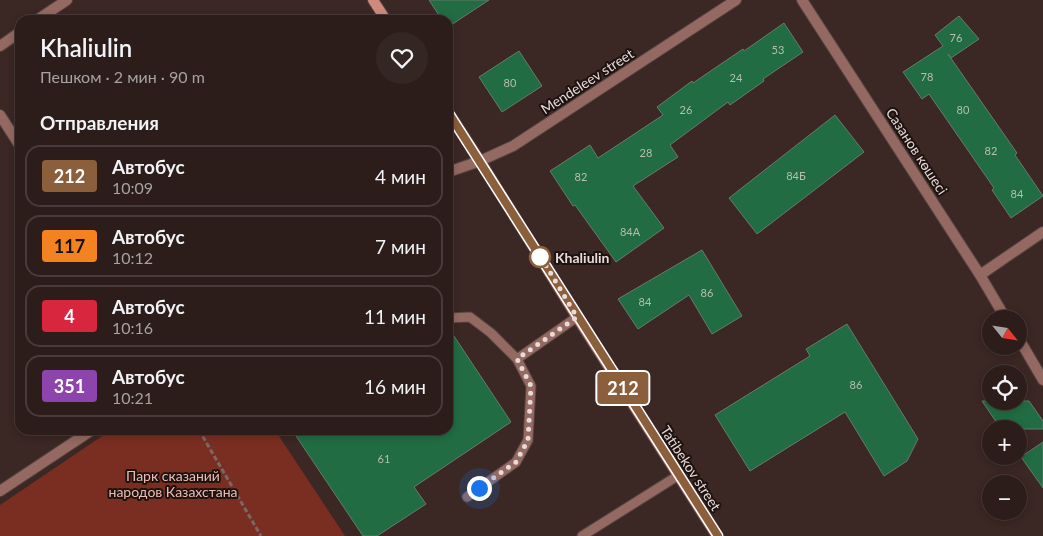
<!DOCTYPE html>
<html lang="ru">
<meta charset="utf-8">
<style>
:root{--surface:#2c1d1a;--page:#342623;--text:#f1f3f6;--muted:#a6a2a2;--line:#483b39}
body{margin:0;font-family:Lato,sans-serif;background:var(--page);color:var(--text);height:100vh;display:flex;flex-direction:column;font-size:19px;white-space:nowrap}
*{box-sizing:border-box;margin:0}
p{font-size:16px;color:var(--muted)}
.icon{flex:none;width:28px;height:28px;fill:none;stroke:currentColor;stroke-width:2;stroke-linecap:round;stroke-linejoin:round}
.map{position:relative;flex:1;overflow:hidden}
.sheet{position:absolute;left:15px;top:15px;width:438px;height:420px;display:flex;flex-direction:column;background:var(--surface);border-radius:15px;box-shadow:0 2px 8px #0003,0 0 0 1px var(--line)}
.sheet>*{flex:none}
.badge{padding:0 10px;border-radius:4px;font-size:18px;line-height:32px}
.needle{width:32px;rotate:120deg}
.fabs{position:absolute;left:982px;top:310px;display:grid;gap:10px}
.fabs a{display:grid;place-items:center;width:45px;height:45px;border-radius:50%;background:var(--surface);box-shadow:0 2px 8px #0003,0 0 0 1px var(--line);font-size:25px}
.you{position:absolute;width:25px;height:25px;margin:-12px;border:4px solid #fff;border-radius:50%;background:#1a73e8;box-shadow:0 0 0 8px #1a73e833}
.map>.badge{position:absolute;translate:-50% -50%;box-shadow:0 0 0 2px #fff}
h2{padding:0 25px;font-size:19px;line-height:45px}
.round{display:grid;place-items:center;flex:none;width:52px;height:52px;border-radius:26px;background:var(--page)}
.summary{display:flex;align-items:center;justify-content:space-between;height:85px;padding:0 25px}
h1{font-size:24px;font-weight:600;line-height:38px}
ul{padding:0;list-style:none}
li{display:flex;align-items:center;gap:15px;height:62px;margin:0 10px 8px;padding:0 15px;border:2px solid var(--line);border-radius:15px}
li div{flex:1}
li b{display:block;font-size:19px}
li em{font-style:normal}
li .badge{min-width:55px;font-weight:700;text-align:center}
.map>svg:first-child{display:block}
</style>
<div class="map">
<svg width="1043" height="536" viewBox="0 0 1043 536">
<rect width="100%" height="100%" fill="#3b2723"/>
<path fill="#7a2e21" d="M 111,430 L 275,430 L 345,536 L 0,536 L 0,505 Z"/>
<path fill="#216c43" stroke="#677b6d" d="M 429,0 L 489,0 L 448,27 L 448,20 L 442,20 Z
M 959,16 L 979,39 L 951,58 L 948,54 L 1017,153 L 1015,155 L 1043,196 L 1011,218 L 992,190 L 994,188 L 929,94 L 922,99 L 903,72 L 943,46 L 935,35 Z
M 784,23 L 803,52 L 763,79 L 764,81 L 730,105 L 728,102 L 670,145 L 678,157 L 633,186 L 664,228 L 616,262 L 575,205 L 573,206 L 550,171 L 590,145 L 598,158 L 663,115 L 657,107 L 692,81 L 693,83 L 743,49 L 744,51 Z
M 519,51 L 542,86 L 502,112 L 479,77 Z
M 835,115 L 864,152 L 757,234 L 729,198 Z
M 702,250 L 742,316 L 712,334 L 689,295 L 638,329 L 618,299 Z
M 847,324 L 918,439 L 907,461 L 884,476 L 845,412 L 750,471 L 715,415 L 810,356 L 806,349 Z
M 448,327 L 511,422 L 414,487 L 426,504 L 377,536 L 363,536 L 292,430 L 448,430 Z
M 982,401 L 1029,401 L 1043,421 L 1043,429 L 1001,429 Z
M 1043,442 L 1043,488 L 1021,457 Z"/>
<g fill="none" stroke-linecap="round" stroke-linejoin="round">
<g stroke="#574440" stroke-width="11">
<path id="service" d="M 448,318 L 470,317 L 491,333 L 517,359
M 467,497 L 516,462 L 528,440 L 531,386 L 517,359 L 577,317
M 582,536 L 679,475"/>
</g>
<g stroke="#574440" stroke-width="12">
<path id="minor" d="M 802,0 L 980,275 L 1006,319
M 37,20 L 67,0
M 0,46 L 20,32
M 0,115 L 20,146
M 448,172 L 480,161 L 513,146 L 736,0
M 980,275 L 1043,232
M 1019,339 L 1043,380
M 0,491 L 92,430"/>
</g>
<g stroke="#574440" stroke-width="12">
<path id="secondary" d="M 373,0 L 386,20
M 448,112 L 480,161 L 577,317 L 717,536"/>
</g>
<path stroke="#7a6865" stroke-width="3" stroke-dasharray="5 2.5" stroke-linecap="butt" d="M 199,430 L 261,536"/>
<use href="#service" stroke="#936961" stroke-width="9"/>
<use href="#minor" stroke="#936961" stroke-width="10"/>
<use href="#secondary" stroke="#cd8a7d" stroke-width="10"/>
</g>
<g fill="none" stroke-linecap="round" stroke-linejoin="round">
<g stroke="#fff" stroke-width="11">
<path id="line" d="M 448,112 L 718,536"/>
</g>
<use href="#line" stroke="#8b5e3c" stroke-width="8"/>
<path stroke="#e8dad7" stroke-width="5" stroke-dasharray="0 9" d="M 479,488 L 516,462 L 528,440 L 531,386 L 517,359 L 577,317 L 539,254 L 540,257"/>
</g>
<circle fill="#fff" stroke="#8b5e3c" stroke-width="2.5" cx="540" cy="257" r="10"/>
<g text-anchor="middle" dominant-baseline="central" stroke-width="4" stroke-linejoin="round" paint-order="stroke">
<g font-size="11" fill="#b6beb2">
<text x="956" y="37">76</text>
<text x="778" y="49">53</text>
<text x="927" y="76">78</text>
<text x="736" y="77">24</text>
<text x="510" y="82">80</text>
<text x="686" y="109">26</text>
<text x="963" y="109">80</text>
<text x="991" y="150">82</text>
<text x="646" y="152">28</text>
<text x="796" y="175">84Б</text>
<text x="581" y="176">82</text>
<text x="1017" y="193">84</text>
<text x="630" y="231">84А</text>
<text x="707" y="292">86</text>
<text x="645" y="301">84</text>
<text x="856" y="384">86</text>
<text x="384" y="458">61</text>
</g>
<g font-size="14" fill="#e8dad7" stroke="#1c1210">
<text transform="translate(587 81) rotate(-33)">Mendeleev street</text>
<text transform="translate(917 151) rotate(57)">Сазанов көшесі</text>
<text transform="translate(691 468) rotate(57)">Tatibekov street</text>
</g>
<g font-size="14" font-weight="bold" fill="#e8dad7" stroke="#1c1210" text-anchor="start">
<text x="555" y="257">Khaliulin</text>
</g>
<g font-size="14" fill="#eebbb0" stroke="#1c1210">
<text x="173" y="475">Парк сказаний<tspan x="173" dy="16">народов Казахстана</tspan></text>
</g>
</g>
</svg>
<div class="fabs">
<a><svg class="needle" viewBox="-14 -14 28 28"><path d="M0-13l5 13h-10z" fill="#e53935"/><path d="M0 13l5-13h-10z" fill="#a6a2a2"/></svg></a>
<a><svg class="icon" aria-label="locate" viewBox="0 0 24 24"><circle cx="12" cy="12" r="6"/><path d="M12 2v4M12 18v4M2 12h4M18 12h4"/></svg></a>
<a>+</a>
<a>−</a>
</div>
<div class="you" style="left:479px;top:488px"></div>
<b class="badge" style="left:623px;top:388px;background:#8b5e3c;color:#fff">212</b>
<section class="sheet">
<div class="summary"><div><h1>Khaliulin</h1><p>Пешком · 2 мин · 90 m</p></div><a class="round"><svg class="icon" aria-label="heart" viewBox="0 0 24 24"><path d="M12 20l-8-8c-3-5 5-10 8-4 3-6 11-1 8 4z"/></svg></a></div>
<h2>Отправления</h2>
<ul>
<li><span class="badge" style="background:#8b5e3c;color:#fff">212</span><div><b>Автобус</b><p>10:09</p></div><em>4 мин</em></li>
<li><span class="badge" style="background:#f58220;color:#111">117</span><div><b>Автобус</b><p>10:12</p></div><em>7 мин</em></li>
<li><span class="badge" style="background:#d7263d;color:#fff">4</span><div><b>Автобус</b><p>10:16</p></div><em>11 мин</em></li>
<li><span class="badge" style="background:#8e44ad;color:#fff">351</span><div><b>Автобус</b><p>10:21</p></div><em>16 мин</em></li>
</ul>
</section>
</div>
